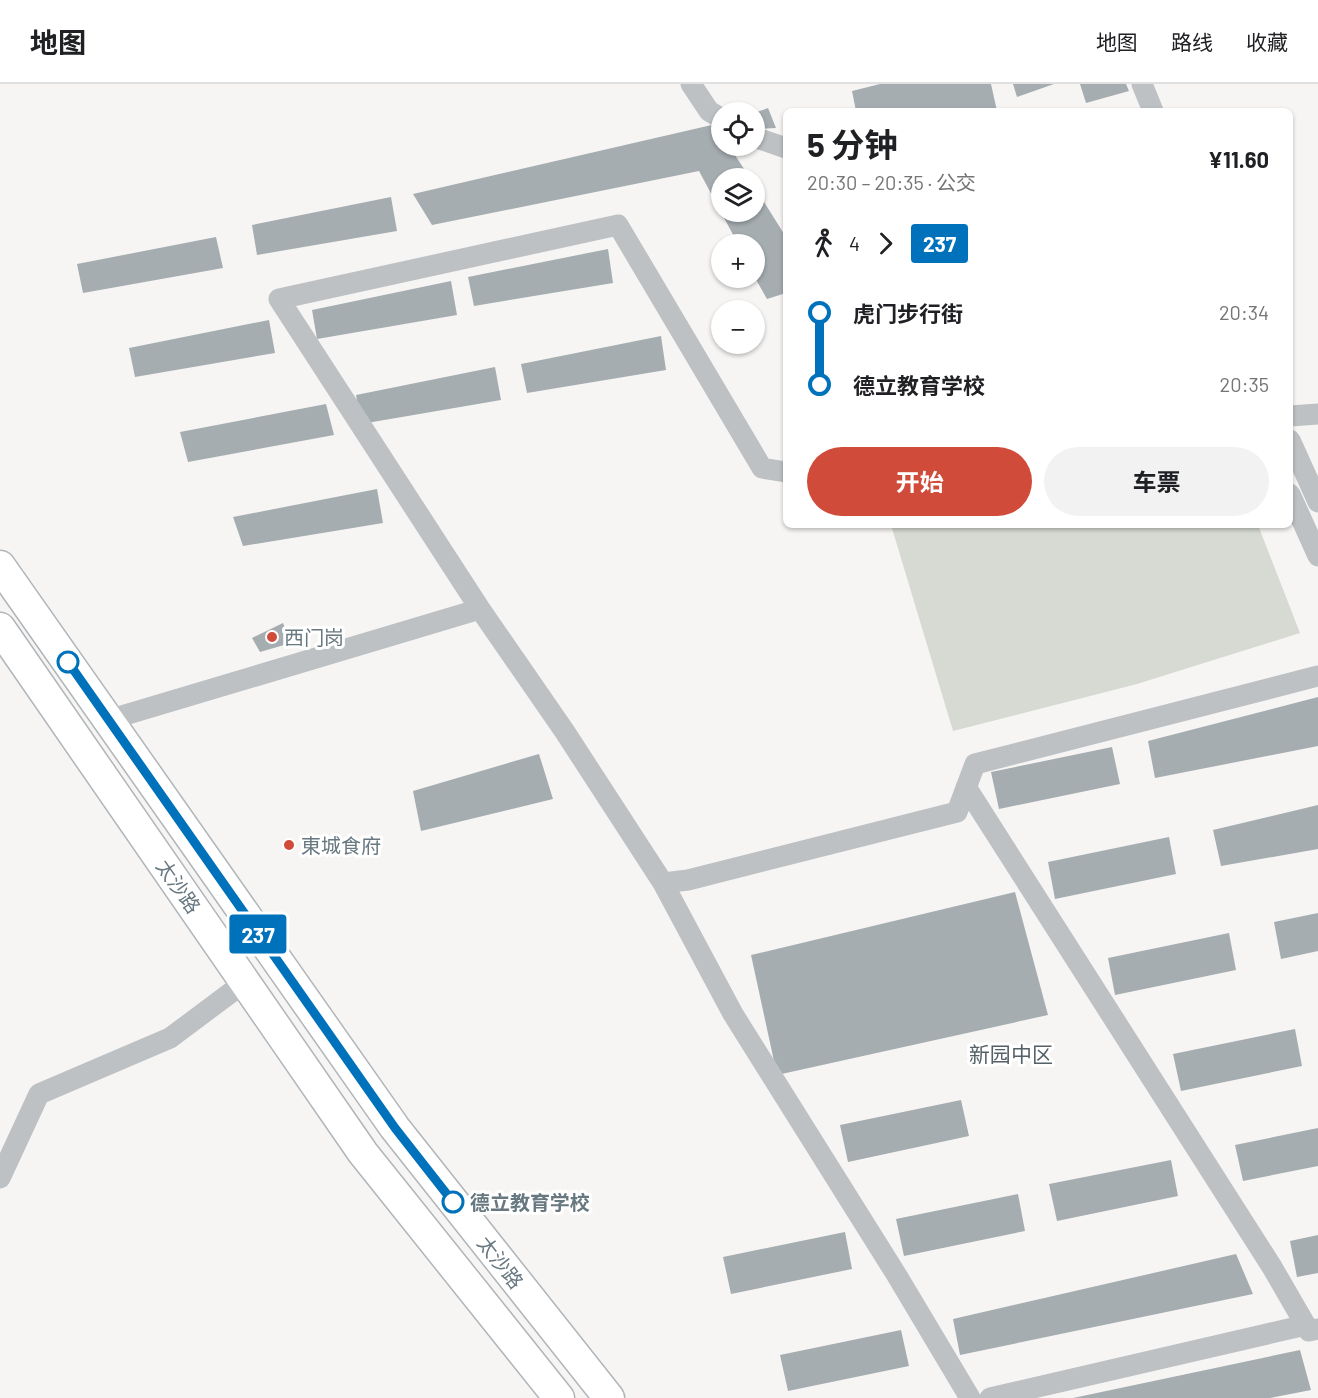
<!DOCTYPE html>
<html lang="zh">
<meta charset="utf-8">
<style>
:root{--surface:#fff;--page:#f2f2f2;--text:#202124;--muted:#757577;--line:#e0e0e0;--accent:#d04b39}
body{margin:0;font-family:Barlow,"Noto Sans SC",sans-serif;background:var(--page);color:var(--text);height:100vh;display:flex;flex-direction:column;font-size:22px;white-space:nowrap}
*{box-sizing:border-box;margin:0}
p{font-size:20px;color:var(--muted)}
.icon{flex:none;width:33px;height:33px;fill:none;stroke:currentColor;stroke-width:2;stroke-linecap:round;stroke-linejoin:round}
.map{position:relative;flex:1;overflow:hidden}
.side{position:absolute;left:783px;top:24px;width:510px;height:420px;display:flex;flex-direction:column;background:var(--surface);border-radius:9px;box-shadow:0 2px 4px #0004}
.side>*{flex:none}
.badge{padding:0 12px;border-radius:4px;font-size:21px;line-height:39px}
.controls{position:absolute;left:711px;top:18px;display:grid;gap:12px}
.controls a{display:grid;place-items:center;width:54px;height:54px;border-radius:50%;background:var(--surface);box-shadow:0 2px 4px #0004;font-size:30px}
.map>.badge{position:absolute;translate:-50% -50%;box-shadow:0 0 0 3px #fff}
.legs{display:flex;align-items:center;gap:9px;height:66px;padding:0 24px;font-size:20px}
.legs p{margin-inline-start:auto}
.head{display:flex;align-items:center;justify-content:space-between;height:102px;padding:0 24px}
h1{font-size:33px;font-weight:700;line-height:45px}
.primary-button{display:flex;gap:12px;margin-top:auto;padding:12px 24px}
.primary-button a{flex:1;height:69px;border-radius:36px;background:var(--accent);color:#fff;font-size:24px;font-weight:700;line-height:69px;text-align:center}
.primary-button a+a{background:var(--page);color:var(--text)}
ul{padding:0 24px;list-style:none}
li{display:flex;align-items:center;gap:21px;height:72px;font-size:22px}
li i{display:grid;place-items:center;width:9px;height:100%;margin:0 8px;background:currentColor}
li i::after{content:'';width:15px;height:15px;margin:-8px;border:4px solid;border-radius:50%;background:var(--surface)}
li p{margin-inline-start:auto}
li:first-child i{background:linear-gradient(#0000 50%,currentColor 0)}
li:last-child i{background:linear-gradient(currentColor 50%,#0000 0)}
header{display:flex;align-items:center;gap:36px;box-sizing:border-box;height:84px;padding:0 30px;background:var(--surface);border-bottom:2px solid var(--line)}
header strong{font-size:28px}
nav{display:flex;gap:33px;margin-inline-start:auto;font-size:21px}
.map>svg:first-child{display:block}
</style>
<header>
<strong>地图</strong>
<nav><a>地图</a><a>路线</a><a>收藏</a></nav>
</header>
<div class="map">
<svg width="1318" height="1314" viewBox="0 0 1318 1314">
<rect width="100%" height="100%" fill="#f6f5f3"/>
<path fill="#d6dad3" d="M 891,441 L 1258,441 L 1300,549 L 1137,600 L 953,647 Z"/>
<path fill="#a5adb1" d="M 880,0 L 991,0 L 997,27 L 856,27 L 852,7 Z
M 1013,0 L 1054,0 L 1017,13 Z
M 1080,0 L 1126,0 L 1129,7 L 1086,19 Z
M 768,24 L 776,44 L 755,45 L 754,29 Z
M 716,40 L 722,49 L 722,62 L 729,62 L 750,94 L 722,94 L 722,128 L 754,128 L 754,102 L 786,153 L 786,209 L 767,215 L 754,192 L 754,160 L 738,160 L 699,87 L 432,141 L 413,110 Z
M 391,113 L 397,147 L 257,171 L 252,141 Z
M 216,153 L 223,184 L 83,209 L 77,180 Z
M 608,165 L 613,199 L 474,222 L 468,193 Z
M 451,197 L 457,231 L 317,255 L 312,226 Z
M 269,236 L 275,269 L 135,293 L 129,264 Z
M 661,252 L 666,286 L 527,309 L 521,280 Z
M 495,283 L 501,316 L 361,340 L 356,311 Z
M 326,320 L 334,351 L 188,378 L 180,348 Z
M 377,405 L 383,439 L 243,462 L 233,433 Z
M 283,539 L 291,559 L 260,568 L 252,554 Z
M 1318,613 L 1318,662 L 1155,694 L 1148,657 Z
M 1112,663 L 1120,700 L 999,725 L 991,688 Z
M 539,670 L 553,715 L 421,747 L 413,707 Z
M 1318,721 L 1318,765 L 1221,782 L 1213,746 Z
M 1169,753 L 1176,790 L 1055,815 L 1048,778 Z
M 1015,808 L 1048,931 L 777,991 L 751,871 Z
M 1318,829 L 1318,867 L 1281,875 L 1274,838 Z
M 1229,849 L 1236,886 L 1115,911 L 1108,874 Z
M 1295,945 L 1302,982 L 1181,1007 L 1173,970 Z
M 961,1016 L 969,1052 L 848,1078 L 840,1041 Z
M 1318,1044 L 1318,1082 L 1243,1097 L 1235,1061 Z
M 1171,1076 L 1178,1112 L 1057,1137 L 1049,1100 Z
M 1018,1110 L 1025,1147 L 904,1172 L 896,1135 Z
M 845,1148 L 852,1185 L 731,1210 L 723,1173 Z
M 1318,1151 L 1318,1189 L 1297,1193 L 1290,1157 Z
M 1236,1170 L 1253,1210 L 960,1271 L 953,1235 Z
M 901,1246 L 909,1282 L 788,1307 L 780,1271 Z
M 1300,1266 L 1311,1306 L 1270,1314 L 1073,1314 Z"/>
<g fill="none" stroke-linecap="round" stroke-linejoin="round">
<g stroke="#b0b5b9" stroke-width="33">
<path id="secondary" d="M 0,482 L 395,1044 L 609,1314
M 0,544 L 363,1069 L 559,1314"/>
</g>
<path stroke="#bdc1c4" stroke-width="21" d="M 691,0 L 709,27 L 722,35
M 1142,0 L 1153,27
M 754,53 L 786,64
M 1290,332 L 1318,330
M 1290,356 L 1318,418
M 786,388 L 762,384 L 618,141 L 279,215 L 480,525 L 565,648 L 663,799 L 688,796 L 957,728 L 975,680 L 1318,592
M 1290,410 L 1318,472
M 108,636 L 480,525
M 966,703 L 1272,1183 L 1309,1247 L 1318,1245
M 663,799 L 733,930 L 896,1190 L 970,1314
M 0,1094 L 39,1010 L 170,954 L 245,898
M 990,1314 L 1306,1241"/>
<use href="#secondary" stroke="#fff" stroke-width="30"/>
</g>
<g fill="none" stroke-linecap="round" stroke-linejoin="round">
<g stroke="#fff" stroke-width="14">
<path id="line-1" d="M 68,578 L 395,1044 L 453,1118"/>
</g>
<use href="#line-1" stroke="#0072bc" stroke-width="9"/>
</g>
<g fill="#d04b39" stroke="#fff" stroke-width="2">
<circle cx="272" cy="553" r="6"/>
<circle cx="289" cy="761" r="6"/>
</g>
<g fill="#fff" stroke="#0072bc" stroke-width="3">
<circle cx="68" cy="578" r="10"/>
<circle cx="453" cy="1118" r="10"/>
</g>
<g text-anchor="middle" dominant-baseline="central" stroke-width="6" stroke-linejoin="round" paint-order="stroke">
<g font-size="20" fill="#687881" stroke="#fff" text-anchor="start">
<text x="284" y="553">西门岗</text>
<text x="301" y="761">東城食府</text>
</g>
<g font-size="20" fill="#687881" stroke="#fff">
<text transform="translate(179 802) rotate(55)">太沙路</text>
<text transform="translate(501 1178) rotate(52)">太沙路</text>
</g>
<g font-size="20" font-weight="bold" fill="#687881" stroke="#fff" text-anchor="start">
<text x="470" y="1118">德立教育学校</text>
</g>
<g font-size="21" fill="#556167" stroke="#fff">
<text x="1011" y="969">新园中区</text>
</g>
</g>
</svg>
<div class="controls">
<a><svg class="icon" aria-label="locate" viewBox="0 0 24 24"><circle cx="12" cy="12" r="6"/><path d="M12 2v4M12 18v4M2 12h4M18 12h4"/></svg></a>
<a><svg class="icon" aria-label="layers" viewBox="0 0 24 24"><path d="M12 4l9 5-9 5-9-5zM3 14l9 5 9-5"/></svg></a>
<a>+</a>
<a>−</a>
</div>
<b class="badge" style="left:258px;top:850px;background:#0072bc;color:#fff">237</b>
<section class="side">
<div class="head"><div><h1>5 分钟</h1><p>20:30 – 20:35 · 公交</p></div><b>¥11.60</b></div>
<div class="legs"><svg class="icon" aria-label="walk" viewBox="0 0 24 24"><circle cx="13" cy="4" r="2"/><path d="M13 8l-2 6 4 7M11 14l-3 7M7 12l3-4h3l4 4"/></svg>4<svg class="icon" aria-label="forward" viewBox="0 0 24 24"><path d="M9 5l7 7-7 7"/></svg><b class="badge" style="background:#0072bc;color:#fff">237</b></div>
<ul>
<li><i style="color:#0072bc"></i><b>虎门步行街</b><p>20:34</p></li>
<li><i style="color:#0072bc"></i><b>德立教育学校</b><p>20:35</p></li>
</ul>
<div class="primary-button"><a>开始</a><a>车票</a></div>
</section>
</div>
